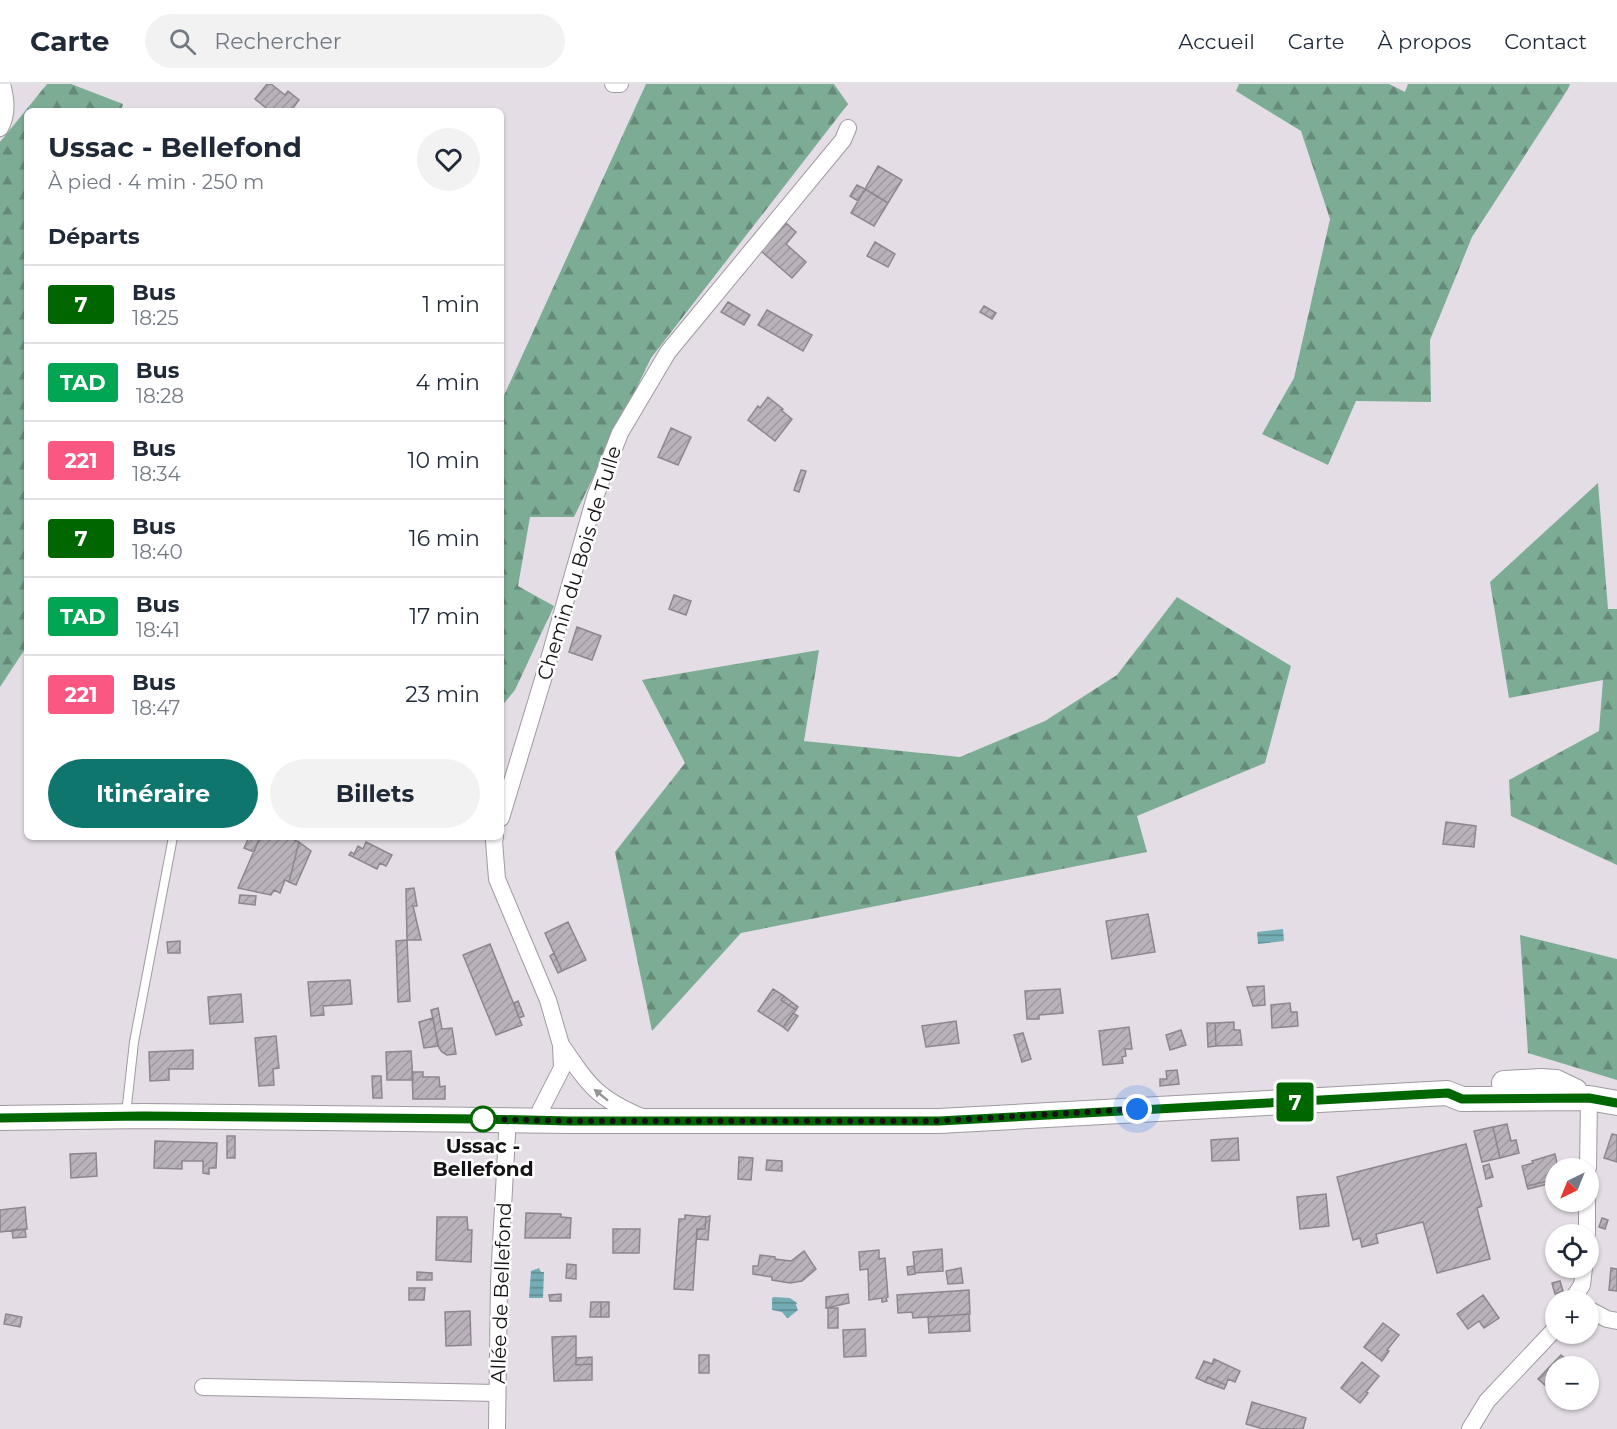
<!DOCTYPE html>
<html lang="fr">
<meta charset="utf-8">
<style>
:root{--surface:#fff;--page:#f2f2f3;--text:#1f2937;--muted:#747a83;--line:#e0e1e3;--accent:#0f766e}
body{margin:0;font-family:Montserrat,sans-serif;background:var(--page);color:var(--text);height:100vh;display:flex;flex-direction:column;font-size:22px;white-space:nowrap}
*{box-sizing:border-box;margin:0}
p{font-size:20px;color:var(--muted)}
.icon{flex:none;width:33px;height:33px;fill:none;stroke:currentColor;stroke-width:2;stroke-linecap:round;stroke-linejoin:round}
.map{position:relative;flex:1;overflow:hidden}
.details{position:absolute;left:24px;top:24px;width:480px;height:732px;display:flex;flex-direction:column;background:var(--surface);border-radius:9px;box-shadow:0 2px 4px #0004}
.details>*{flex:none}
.badge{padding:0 12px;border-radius:4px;font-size:21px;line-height:39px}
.needle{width:39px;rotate:223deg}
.controls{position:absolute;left:1545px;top:1074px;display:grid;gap:12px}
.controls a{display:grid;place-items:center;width:54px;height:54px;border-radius:50%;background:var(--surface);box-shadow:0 2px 4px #0004;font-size:30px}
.you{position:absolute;width:30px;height:30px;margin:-15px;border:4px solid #fff;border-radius:50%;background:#1a73e8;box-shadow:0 0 0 9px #1a73e833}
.map>.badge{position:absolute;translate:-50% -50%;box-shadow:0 0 0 3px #fff}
h2{padding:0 24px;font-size:22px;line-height:54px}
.round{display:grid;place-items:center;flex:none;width:63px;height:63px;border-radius:32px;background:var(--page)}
.overview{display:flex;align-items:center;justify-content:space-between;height:102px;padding:0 24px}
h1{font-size:28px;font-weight:700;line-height:45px}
.primary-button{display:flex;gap:12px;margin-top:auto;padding:12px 24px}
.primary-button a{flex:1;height:69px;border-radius:36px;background:var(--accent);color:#fff;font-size:24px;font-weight:700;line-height:69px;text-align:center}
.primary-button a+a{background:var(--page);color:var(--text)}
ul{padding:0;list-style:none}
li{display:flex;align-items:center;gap:18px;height:78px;padding:0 24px;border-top:2px solid var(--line)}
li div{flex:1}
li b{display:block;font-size:22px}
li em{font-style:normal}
li .badge{min-width:66px;font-weight:700;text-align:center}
header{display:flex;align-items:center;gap:36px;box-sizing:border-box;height:84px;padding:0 30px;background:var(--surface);border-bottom:2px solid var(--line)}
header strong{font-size:28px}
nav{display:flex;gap:33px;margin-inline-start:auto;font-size:21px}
.search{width:420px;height:54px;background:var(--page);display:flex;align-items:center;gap:15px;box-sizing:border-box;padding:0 21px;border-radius:33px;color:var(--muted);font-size:22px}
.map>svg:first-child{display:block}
</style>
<header>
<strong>Carte</strong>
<div class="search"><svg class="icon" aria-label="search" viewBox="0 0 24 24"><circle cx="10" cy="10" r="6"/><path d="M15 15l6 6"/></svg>Rechercher</div>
<nav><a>Accueil</a><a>Carte</a><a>À propos</a><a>Contact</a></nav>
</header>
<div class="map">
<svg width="1617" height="1345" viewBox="0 0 1617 1345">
<defs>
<pattern id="forest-firs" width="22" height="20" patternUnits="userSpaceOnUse" patternTransform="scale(1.5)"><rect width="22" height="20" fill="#7dac95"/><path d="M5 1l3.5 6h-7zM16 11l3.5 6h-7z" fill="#658b78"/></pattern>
<pattern id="water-rules" width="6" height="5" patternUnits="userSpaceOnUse" patternTransform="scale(1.5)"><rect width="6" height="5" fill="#73acb4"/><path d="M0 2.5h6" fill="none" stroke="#5d8b91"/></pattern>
<pattern id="building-hatch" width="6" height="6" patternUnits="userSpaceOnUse" patternTransform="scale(1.5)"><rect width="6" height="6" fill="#b9b2ba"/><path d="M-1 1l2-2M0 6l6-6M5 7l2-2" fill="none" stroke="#9e989f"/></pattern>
</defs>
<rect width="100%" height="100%" fill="#e4dde5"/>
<path fill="url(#forest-firs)" d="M 47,0 L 71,0 L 123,20 L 121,27 L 27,27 L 27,562 L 0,603 L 0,58 Z
M 646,0 L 834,0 L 848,20 L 651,274 L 574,433 L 530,433 L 518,502 L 554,522 L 515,606 L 501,623 L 501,318 Z
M 1239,0 L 1389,0 L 1405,8 L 1408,0 L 1570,0 L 1568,5 L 1472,153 L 1430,256 L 1431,318 L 1356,317 L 1328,381 L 1262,350 L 1294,294 L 1330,135 L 1301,47 L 1236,7 Z
M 1598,399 L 1608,525 L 1617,525 L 1617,781 L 1511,732 L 1509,696 L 1599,647 L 1603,596 L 1509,614 L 1490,498 Z
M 1177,513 L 1291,582 L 1265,679 L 1137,732 L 1147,768 L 741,849 L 652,947 L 615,768 L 685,679 L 642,596 L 819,566 L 804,657 L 960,673 L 1045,637 L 1117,591 Z
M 1520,851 L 1617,875 L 1617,996 L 1528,969 Z"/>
<path fill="url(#water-rules)" d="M 1283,845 L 1284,857 L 1258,860 L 1257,848 Z
M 539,1184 L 541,1188 L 544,1188 L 543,1214 L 529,1214 L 531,1187 Z
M 774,1213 L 790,1214 L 797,1219 L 796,1221 L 798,1226 L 788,1234 L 787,1234 L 782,1228 L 772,1226 L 772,1214 Z"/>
<path fill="url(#building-hatch)" stroke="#8d868e" stroke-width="1.5" d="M 267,0 L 271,0 L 285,11 L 288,7 L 299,16 L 291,27 L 270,27 L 255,15 Z
M 878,82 L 902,96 L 888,119 L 865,105 Z
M 857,101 L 865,105 L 858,117 L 850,112 Z
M 865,105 L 888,119 L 874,142 L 851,129 Z
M 786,139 L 796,148 L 786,160 L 806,178 L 792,194 L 761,167 Z
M 875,158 L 895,170 L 888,183 L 867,172 Z
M 728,218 L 750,231 L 744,241 L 721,228 Z
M 984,222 L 996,229 L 992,235 L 980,228 Z
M 767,226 L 812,251 L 803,267 L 758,241 Z
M 768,313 L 783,325 L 781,326 L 792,335 L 775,357 L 748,336 L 758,322 L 760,324 Z
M 671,344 L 691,353 L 678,381 L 658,373 Z
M 801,386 L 806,387 L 799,408 L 794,406 Z
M 674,511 L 691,517 L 686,531 L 669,525 Z
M 577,543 L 601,552 L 592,576 L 569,568 Z
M 1446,738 L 1476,742 L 1474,763 L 1443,760 Z
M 249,753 L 260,753 L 254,768 L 244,764 Z
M 260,753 L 288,753 L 299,758 L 289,798 L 285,796 L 280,809 L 274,806 L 271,811 L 238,804 Z
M 299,758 L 311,767 L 296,801 L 289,798 Z
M 366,758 L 392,771 L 386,782 L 380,779 L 377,785 L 349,771 L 351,768 L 354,770 L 358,762 L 363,765 Z
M 414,804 L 417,822 L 413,822 L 421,856 L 407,856 L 406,805 Z
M 240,811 L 256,812 L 255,821 L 239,819 Z
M 1148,830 L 1155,868 L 1112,875 L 1106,837 Z
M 568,838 L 586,876 L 562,887 L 545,849 Z
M 407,856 L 410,917 L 398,918 L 396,857 Z
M 180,857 L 180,869 L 168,869 L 167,858 Z
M 490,860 L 522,941 L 496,951 L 463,871 Z
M 554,869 L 562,887 L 558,889 L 550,872 Z
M 350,896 L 352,920 L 323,922 L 324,931 L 311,932 L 308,898 Z
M 1264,902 L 1265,921 L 1253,922 L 1247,903 Z
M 773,905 L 784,912 L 781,916 L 796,926 L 783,943 L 758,927 Z
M 1060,905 L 1063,929 L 1039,931 L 1039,935 L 1027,935 L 1025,907 Z
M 241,910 L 243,938 L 210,940 L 208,913 Z
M 784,912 L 798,923 L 796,926 L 781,916 Z
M 518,917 L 524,932 L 519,934 L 514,919 Z
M 1290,919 L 1291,928 L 1297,928 L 1298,942 L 1272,944 L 1271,921 Z
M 438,924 L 442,945 L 452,944 L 456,970 L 447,971 L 442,968 L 439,964 L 431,926 Z
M 793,929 L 798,932 L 788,947 L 783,943 Z
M 433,934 L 438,962 L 424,964 L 419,938 Z
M 956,937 L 959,959 L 926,963 L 922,942 Z
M 1234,938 L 1234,946 L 1240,946 L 1242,961 L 1216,962 L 1215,939 Z
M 1207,939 L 1215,939 L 1216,962 L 1208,963 Z
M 1129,943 L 1132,965 L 1125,965 L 1126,972 L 1122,973 L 1123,979 L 1103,981 L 1099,947 Z
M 1181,946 L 1186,961 L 1170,966 L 1166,951 Z
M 1023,949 L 1031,975 L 1022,978 L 1014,951 Z
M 276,952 L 279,984 L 273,985 L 274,1001 L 259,1002 L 255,954 Z
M 193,966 L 193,985 L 169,985 L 169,996 L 150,997 L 149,968 Z
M 411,967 L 413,996 L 387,996 L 386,968 Z
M 1177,986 L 1179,1000 L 1160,1002 L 1160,995 L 1167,995 L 1166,987 Z
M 412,988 L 423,988 L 423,993 L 439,993 L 440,1003 L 445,1002 L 445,1015 L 413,1015 Z
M 372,992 L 381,992 L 382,1014 L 373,1014 Z
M 1507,1040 L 1511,1057 L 1516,1056 L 1519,1069 L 1500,1074 L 1493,1043 Z
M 1493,1043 L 1500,1074 L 1482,1078 L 1474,1047 Z
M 1612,1050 L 1617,1051 L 1617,1078 L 1604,1074 Z
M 227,1052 L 235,1052 L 235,1074 L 227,1074 Z
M 1238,1054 L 1239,1076 L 1212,1077 L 1211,1056 Z
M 155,1057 L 217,1059 L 216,1084 L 209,1084 L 209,1090 L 203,1089 L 203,1077 L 182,1077 L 182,1085 L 154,1084 Z
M 1466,1060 L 1482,1122 L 1477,1124 L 1490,1175 L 1437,1189 L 1423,1138 L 1376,1150 L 1378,1159 L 1362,1163 L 1360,1154 L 1353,1156 L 1337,1093 Z
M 96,1069 L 97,1092 L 71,1094 L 70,1070 Z
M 1555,1070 L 1558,1084 L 1556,1084 L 1556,1095 L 1527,1102 L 1522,1082 L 1533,1079 L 1532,1077 Z
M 739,1073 L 753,1074 L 751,1096 L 738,1095 Z
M 767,1076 L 782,1077 L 782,1087 L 766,1086 Z
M 1489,1080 L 1493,1093 L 1486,1095 L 1483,1082 Z
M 1556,1095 L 1556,1098 L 1528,1105 L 1527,1102 Z
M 1326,1110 L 1329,1142 L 1300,1145 L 1297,1113 Z
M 25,1123 L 27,1145 L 0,1148 L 0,1126 Z
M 526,1129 L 561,1130 L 561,1133 L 571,1134 L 570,1154 L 525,1154 Z
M 685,1131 L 706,1133 L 705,1145 L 697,1145 L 693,1206 L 674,1205 L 679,1135 L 685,1135 Z
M 710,1132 L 708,1156 L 697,1155 L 697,1145 L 705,1145 L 706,1133 Z
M 437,1133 L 467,1133 L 468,1146 L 472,1146 L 471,1178 L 436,1176 Z
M 1602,1134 L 1608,1136 L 1605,1145 L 1599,1143 Z
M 25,1145 L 26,1153 L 13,1154 L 12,1146 Z
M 613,1145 L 640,1145 L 639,1169 L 613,1169 Z
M 942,1165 L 943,1187 L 915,1189 L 913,1168 Z
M 879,1166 L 879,1175 L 885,1174 L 888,1213 L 886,1214 L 887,1217 L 882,1218 L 882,1214 L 869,1216 L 868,1185 L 860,1186 L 859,1168 Z
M 804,1167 L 816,1185 L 802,1197 L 790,1199 L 772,1196 L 772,1193 L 753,1190 L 753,1182 L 758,1182 L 760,1171 L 775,1173 L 775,1175 L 791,1177 Z
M 567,1180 L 576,1181 L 576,1195 L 566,1194 Z
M 914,1182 L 915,1190 L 908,1191 L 907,1183 Z
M 961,1184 L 963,1199 L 948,1200 L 946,1187 Z
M 1611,1184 L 1617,1185 L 1617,1207 L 1609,1206 Z
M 417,1188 L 432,1189 L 432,1196 L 417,1196 Z
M 1560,1197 L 1563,1207 L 1555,1210 L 1552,1199 Z
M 409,1204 L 425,1204 L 424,1216 L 409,1216 Z
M 969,1206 L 970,1230 L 913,1234 L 912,1228 L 898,1229 L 897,1211 Z
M 561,1210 L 561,1217 L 550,1217 L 549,1211 Z
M 848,1210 L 849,1219 L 826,1224 L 826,1213 Z
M 1483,1211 L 1499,1234 L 1484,1244 L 1479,1237 L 1468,1245 L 1457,1230 Z
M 591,1218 L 601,1218 L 601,1233 L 590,1233 Z
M 601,1218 L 609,1218 L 609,1233 L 601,1233 Z
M 828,1224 L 838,1224 L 838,1244 L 828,1244 Z
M 470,1227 L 471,1261 L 446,1262 L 445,1228 Z
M 6,1230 L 22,1233 L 20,1243 L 4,1240 Z
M 969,1230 L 970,1247 L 929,1249 L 928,1233 Z
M 1383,1239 L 1399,1251 L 1387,1266 L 1389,1267 L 1382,1277 L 1364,1263 Z
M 865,1245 L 866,1272 L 844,1273 L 843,1246 Z
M 576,1252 L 576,1281 L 592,1280 L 592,1296 L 554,1297 L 552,1253 Z
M 699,1271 L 709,1271 L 709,1289 L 699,1289 Z
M 1561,1271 L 1574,1282 L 1556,1282 L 1556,1311 L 1538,1295 Z
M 592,1273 L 592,1280 L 576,1281 L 576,1274 Z
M 1214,1275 L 1240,1287 L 1235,1298 L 1228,1295 L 1226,1301 L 1208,1293 L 1205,1298 L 1196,1294 L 1204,1277 L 1212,1280 Z
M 1362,1278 L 1379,1292 L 1366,1308 L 1368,1309 L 1360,1319 L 1341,1304 Z
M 1208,1293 L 1226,1301 L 1224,1305 L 1205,1298 Z
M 1252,1318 L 1306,1334 L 1303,1345 L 1263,1345 L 1246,1340 Z"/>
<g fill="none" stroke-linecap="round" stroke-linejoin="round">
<g stroke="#a099a1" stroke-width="10">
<path id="lane" d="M 126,1030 L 134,958 L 173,753"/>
</g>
<g stroke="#a099a1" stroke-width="18">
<path id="street" d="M 613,0 L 620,0
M 0,44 C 8,30 6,15 2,0
M 501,734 L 547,582 L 595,413 L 620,349 L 668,268 L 843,56 L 848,44
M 495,753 L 494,757 L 497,795 L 548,916 L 561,961 L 562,984 L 541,1025 L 538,1037
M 562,962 C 589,1002 598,1015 644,1034
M 1588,1084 L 1589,1014
M 1587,1150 L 1587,1118
M 1572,1216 L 1582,1201 L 1584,1184
M 1588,1225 L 1607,1235 L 1617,1237
M 203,1303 L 497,1309
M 497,1345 L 499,1197 L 507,1050 L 507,1036
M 1470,1345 L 1487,1317 L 1556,1244"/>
</g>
<g stroke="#a099a1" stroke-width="26">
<path id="secondary" d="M 1504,999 L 1541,997 L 1556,998 L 1575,1007
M 0,1034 L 143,1032 L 570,1037 L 939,1037 L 1447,1009 L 1462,1015 L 1589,1014 L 1617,1019"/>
</g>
<use href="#lane" stroke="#fff" stroke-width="8"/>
<use href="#street" stroke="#fff" stroke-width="16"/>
<use href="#secondary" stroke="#fff" stroke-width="24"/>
</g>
<defs><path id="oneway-solid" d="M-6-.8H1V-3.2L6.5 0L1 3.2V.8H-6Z" transform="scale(1.5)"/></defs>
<use fill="#969596" href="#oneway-solid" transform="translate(601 1011) rotate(-141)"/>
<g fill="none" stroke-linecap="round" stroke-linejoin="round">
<g stroke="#fff" stroke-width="14">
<path id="line" d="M 0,1034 L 143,1032 L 482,1035 L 570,1037 L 939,1037 L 1448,1009 L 1462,1015 L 1589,1014 L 1617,1019"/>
</g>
<use href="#line" stroke="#060" stroke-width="9"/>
<path stroke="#151315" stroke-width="6" stroke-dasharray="0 10.8" d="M 483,1035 L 570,1037 L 939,1037 L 1137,1025"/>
</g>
<circle fill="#fff" stroke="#060" stroke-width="3" cx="483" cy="1035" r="12"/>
<g text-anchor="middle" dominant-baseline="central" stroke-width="5" stroke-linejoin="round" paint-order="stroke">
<g font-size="20" fill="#151315" stroke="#fff">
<text transform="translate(579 479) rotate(-73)">Chemin du Bois de Tulle</text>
<text transform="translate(501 1209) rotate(-88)">Allée de Bellefond</text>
</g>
<g font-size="20" font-weight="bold" fill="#151315" stroke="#fff">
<text x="483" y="1062">Ussac -<tspan x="483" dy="23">Bellefond</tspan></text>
</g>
</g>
</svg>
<div class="controls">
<a><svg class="needle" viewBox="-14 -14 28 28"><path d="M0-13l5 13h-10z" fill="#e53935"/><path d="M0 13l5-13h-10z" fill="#747a83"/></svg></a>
<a><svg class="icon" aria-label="locate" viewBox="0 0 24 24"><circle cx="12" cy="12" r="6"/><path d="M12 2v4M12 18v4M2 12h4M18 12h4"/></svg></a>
<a>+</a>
<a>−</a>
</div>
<div class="you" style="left:1137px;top:1025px"></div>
<b class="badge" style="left:1295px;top:1018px;background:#060;color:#fff">7</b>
<section class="details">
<div class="overview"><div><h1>Ussac - Bellefond</h1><p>À pied · 4 min · 250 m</p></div><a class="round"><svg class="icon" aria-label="heart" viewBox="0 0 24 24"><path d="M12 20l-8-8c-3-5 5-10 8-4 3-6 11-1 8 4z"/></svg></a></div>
<h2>Départs</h2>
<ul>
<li><span class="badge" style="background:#060;color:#fff">7</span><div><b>Bus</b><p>18:25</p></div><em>1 min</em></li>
<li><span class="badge" style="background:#00a651;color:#fff">TAD</span><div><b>Bus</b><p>18:28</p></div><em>4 min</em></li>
<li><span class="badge" style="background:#fa5882;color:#fff">221</span><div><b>Bus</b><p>18:34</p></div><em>10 min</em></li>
<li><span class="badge" style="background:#060;color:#fff">7</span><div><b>Bus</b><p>18:40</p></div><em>16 min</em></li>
<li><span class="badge" style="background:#00a651;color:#fff">TAD</span><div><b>Bus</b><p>18:41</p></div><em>17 min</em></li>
<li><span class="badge" style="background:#fa5882;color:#fff">221</span><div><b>Bus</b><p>18:47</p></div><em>23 min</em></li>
</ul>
<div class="primary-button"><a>Itinéraire</a><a>Billets</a></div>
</section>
</div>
